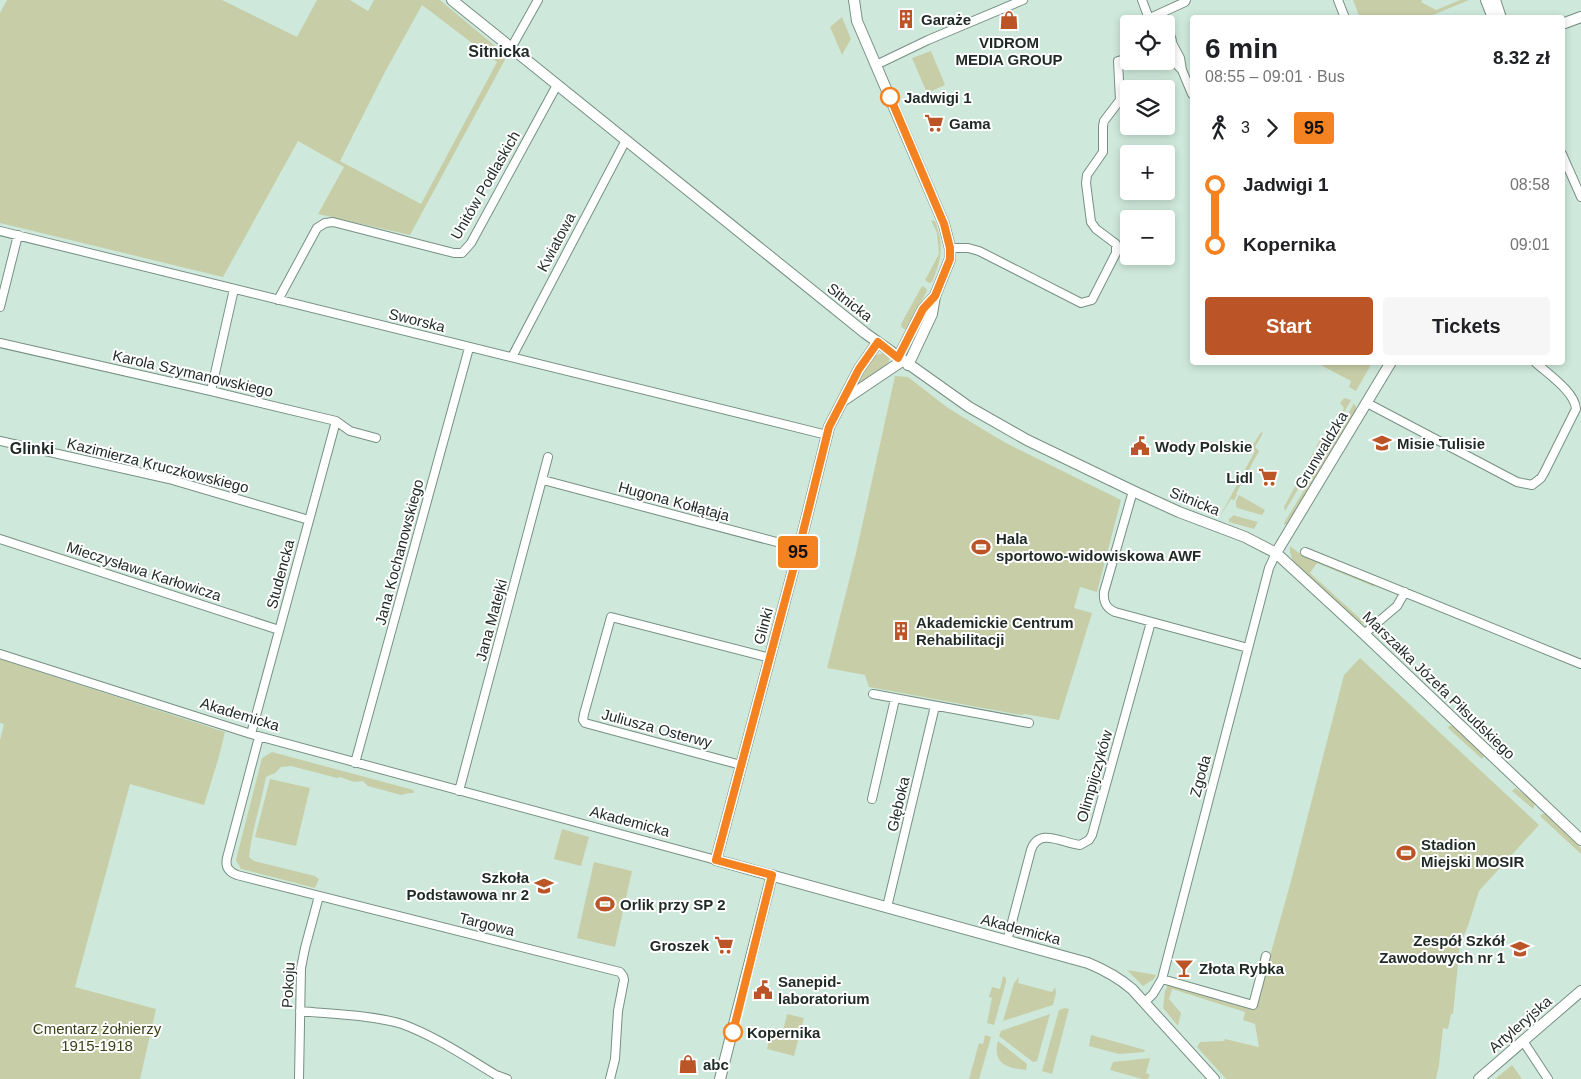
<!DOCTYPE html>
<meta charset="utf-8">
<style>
:root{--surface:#fff;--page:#f6f6f6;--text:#202124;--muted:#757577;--accent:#bb5528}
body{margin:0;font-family:Helvetica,sans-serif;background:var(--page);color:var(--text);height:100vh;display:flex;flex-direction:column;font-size:19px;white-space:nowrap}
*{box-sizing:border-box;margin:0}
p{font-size:16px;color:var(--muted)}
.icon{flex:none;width:28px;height:28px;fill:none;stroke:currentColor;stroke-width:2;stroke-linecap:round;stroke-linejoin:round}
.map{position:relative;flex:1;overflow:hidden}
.panel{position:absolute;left:1190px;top:15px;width:375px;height:350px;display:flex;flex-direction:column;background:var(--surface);border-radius:5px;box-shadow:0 2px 8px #0003}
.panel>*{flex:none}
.badge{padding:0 10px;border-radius:4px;font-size:18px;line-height:32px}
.controls{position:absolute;left:1120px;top:15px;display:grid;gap:10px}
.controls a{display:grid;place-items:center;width:55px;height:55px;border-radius:5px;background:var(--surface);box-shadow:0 2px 8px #0003;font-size:25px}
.map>.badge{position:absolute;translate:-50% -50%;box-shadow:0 0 0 2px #fff}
.legs{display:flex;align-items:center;gap:8px;height:55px;padding:0 15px;font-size:16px}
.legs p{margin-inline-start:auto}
.overview{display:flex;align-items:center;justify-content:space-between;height:85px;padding:0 15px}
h1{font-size:28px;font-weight:700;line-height:38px}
.action{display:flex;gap:10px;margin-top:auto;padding:10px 15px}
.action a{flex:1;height:58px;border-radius:5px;background:var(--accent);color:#fff;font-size:20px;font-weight:700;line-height:58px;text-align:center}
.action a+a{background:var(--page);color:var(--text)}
ul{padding:0 15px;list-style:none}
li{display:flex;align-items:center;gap:18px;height:60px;font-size:19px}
li i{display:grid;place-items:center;width:8px;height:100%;margin:0 6px;background:currentColor}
li i::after{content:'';width:12px;height:12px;margin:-6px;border:4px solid;border-radius:50%;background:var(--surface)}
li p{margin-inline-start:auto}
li:first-child i{background:linear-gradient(#0000 50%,currentColor 0)}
li:last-child i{background:linear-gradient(currentColor 50%,#0000 0)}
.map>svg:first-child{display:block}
</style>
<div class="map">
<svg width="1581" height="1079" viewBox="0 0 1581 1079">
<rect width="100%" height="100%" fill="#cee9db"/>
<path fill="#c7cea7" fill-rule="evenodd" d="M 7,0 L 222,0 L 297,37 L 317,0 L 350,0 L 368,11 L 374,0 L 440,0 L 507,56 L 410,235 L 318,214 L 344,167 L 298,141 L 223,277 L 0,223 L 0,13 ZM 422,5 L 497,62 L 421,204 L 340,161 L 385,72 Z
M 1353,0 L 1422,0 L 1421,2 L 1436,10 L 1460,0 L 1469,0 L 1428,17 L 1360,18 Z
M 842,17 L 851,39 L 842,55 L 830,27 Z
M 931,51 L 945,85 L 927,93 L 912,58 Z
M 931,220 L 935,221 C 944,244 942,259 932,282 L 929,283 L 925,280 L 939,254 L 937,233 Z
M 922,286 L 926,288 L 927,291 L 907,330 L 902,328 L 901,324 Z
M 884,353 L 890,357 L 888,364 L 861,383 L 859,383 L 858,381 C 864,369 869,355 884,353 Z
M 1317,363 L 1372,363 L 1356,391 L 1349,387 L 1351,381 Z
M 895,376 L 908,377 L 948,408 L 984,430 L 1006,443 L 1121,500 L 1097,592 L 1080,587 L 1074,608 L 1092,613 L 1059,720 L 1025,714 L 1021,715 L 869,687 L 865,675 L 827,668 L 856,553 Z
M 1344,398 L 1351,400 L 1323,450 L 1316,447 L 1320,440 L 1325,441 L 1344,408 L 1340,403 Z
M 1354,403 L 1356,407 L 1355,414 L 1286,525 L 1284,524 L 1284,523 L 1326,454 Z
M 1261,432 L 1263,433 L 1255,447 L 1259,451 L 1236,494 L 1237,495 L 1234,500 L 1231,499 L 1219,518 L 1255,451 L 1251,448 Z
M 1313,453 L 1318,456 L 1285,511 L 1284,507 Z
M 1239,495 L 1265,510 L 1262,515 L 1237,508 L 1236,506 L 1236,501 Z
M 1234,515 L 1236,516 L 1258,522 L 1254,529 L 1229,522 L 1229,519 Z
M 1290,546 L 1299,553 L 1372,581 L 1375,587 L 1317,563 L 1310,573 L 1366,624 L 1358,622 L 1293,562 L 1290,552 Z
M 1360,658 L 1539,825 L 1479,891 L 1468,926 L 1460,944 L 1453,1014 L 1451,1014 L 1448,1029 L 1443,1028 L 1439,1065 L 1436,1079 L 1226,1079 L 1197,1047 L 1200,1042 L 1224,1041 L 1225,1039 L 1259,1047 L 1255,1024 L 1243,1020 L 1245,1012 L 1172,989 L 1169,999 L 1181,1013 L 1178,1026 L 1163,1008 L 1165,991 L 1169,983 L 1171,986 L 1181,989 L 1185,987 L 1255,1009 L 1291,881 L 1344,675 Z
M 0,659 L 225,732 L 218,760 L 204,805 L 130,784 L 75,987 L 156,1009 L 140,1079 L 0,1079 L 0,740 L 4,724 L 0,723 Z
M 1449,726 L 1452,726 L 1478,749 L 1484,757 L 1482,759 L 1448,728 Z
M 272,752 L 410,789 L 413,790 L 414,793 L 409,793 L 401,795 L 368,786 L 363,781 L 354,782 L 340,777 L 337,778 L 291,766 L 281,767 L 275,773 L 266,777 C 261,804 252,830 249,857 L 254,861 L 315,876 L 319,879 L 315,888 L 241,869 L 236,860 L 262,758 Z
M 270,779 L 310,788 L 296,846 L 255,837 Z
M 1515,788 L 1528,796 L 1535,803 L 1533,809 L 1512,791 Z
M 1542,814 L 1546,814 L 1576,842 L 1581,848 L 1581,854 L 1540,816 Z
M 562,829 L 589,837 L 581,866 L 554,859 Z
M 594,862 L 632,871 L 615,947 L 577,938 Z
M 1127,970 L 1156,975 L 1154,979 L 1143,986 Z
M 1003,976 L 1006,978 L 1006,982 L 994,1025 L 987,1023 L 992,998 L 989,997 L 992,987 L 1000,989 Z
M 1019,977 L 1018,983 L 1052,992 L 1055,987 L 1056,993 L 1053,1005 L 1003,1021 L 1014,983 Z
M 1065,1008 L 1069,1009 L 1052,1074 L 1042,1071 L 1059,1010 Z
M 787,1014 L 804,1018 L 794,1056 L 767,1049 L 772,1028 L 783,1031 Z
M 1050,1014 L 1037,1061 L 1033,1062 L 999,1036 L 1001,1031 Z
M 985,1035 L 991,1037 L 980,1076 L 979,1079 L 969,1079 L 979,1043 L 983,1044 Z
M 1091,1035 L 1145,1050 L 1144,1052 L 1119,1054 L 1089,1046 Z
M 998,1041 L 1027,1064 L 1026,1070 C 1007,1068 992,1063 998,1041 Z
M 1150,1058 L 1146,1073 L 1150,1075 L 1148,1079 L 1142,1079 L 1110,1070 L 1113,1062 Z
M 1512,1065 L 1522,1079 L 1495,1079 Z"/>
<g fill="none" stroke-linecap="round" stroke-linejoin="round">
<g stroke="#779083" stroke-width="10">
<path id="minor" d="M 1142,0 L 1151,24
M 1338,0 L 1345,18
M 1150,18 L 1185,2 L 1186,0
M 1166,32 C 1174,38 1174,46 1166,52
M 1172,43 L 1180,58 L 1182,70 L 1192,94
M 511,48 L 538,0
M 1166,53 L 1182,70
M 876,65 L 928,40 L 1023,0
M 1562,154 L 1581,197
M 0,231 L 827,435
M 950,248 L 968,248 L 979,251 L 1081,303 L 1092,300 L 1116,253 L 1116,244 L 1096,229 L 1091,222 L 1086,183 L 1087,175 L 1103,152 L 1103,126 L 1104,121 L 1120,100 L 1118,61 L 1129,58
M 278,300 L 317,228 L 325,223 L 333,222 L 454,253 L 462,253 L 471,243 L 557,85
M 0,307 L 18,235
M 0,343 L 211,391 L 336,421 L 350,431 L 376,438
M 512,357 L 626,140
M 211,391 L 234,289
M 1367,403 L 1517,482 L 1532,485 L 1541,478 L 1544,473 L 1576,409 C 1575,392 1548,374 1535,362
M 0,441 L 169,479 L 309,520
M 543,480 L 799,548
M 1133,491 L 1104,592 C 1103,602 1106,608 1115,612 L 1248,648
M 0,539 L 279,630
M 1305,552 L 1581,664
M 1364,634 L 1397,606 L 1405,592
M 0,654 L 251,734 L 716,860
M 873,694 L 1029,723
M 251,734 L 336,421
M 259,737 L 227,858 C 225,867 229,872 237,875 L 620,972 L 623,976 L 624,980 L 618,1011 L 615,1059 L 610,1079
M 355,763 L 469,348
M 741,765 L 585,723 L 583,720 L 584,714 L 611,617 L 770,658
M 459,791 L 548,457
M 872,799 L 895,699
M 887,907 L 935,706
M 1007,941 L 1031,850 C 1039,827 1062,843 1080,845 L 1089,840 L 1092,835 L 1151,622
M 1162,979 L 1253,1005 L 1266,956
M 1145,1002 L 1153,994 L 1162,979 L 1269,568 L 1276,553
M 300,1011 C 330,1014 373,1015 402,1024 C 435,1036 466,1057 496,1075 L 507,1079
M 1523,1041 L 1548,1079
M 299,1079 L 301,968 L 305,948 L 319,896"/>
</g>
<g stroke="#779083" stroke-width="12">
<path id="tertiary" d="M 452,0 L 865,333 L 969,407 L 1027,440 L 1133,491 L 1179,512 L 1245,537 L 1276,553 L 1364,634 L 1581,840
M 854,0 L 857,21 L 944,224 L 950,248 L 950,259 L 935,296 L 932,314 L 908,365
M 1486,0 L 1493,18
M 1495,0 L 1501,18
M 1562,24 L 1581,17
M 878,342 L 859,369 L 829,427 L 799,548 L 716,860 L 1088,963 C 1105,970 1118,977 1132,989 L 1214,1079
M 898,358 L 923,309 L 934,297
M 844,400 L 902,361
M 1276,553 L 1391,362
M 720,1079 L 772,875
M 1479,1079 L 1581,991"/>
</g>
<use href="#minor" stroke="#fff" stroke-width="8"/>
<use href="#tertiary" stroke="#fff" stroke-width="10"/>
</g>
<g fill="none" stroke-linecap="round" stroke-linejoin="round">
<g stroke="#fff" stroke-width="11">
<path id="line-1" d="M 733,1032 L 772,875 L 716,860 L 799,548 L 829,427 L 859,369 L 878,342 L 898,358 L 923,309 L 935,296 L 950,259 L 950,248 L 944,224 L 890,97"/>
</g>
<use href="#line-1" stroke="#f58220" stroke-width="8"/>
</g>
<defs>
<g id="building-bare" transform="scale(1.5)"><path d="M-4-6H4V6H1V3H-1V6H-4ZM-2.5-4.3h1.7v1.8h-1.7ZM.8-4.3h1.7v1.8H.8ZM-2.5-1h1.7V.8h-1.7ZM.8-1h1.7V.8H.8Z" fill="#bb5528" stroke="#fff" stroke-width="2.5" paint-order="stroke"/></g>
<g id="shop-bare" transform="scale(1.5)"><path d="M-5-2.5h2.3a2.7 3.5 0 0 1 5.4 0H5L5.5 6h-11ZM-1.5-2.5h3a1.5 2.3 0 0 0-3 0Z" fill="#bb5528" stroke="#fff" stroke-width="2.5" paint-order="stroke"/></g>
<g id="supermarket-bare" transform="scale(1.5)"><path d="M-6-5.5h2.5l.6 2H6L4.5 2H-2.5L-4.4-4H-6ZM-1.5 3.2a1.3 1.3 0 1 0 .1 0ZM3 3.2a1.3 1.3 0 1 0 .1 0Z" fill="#bb5528" stroke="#fff" stroke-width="2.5" paint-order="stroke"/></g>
<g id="school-bare" transform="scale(1.5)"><path d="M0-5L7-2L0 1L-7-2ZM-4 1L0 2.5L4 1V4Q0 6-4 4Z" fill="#bb5528" stroke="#fff" stroke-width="2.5" paint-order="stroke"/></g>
<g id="civic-bare" transform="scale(1.5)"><path d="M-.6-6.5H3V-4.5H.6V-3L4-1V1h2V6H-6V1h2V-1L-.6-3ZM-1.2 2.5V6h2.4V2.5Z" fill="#bb5528" stroke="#fff" stroke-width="2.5" paint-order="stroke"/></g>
<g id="stadium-bare" transform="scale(1.5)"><path d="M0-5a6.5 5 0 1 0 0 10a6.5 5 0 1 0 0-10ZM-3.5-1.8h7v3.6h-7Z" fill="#bb5528" stroke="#fff" stroke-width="2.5" paint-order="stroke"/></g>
<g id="bar-bare" transform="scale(1.5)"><path d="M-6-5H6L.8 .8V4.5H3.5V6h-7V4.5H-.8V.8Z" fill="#bb5528" stroke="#fff" stroke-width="2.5" paint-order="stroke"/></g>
</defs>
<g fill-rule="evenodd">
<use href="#building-bare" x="906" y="19"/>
<use href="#shop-bare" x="1009" y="20"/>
<use href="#supermarket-bare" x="934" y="123"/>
<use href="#school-bare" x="1382" y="443"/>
<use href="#civic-bare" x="1140" y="446"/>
<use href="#supermarket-bare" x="1268" y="477"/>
<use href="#stadium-bare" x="981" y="547"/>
<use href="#building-bare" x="901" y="631"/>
<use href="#stadium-bare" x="1406" y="853"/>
<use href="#school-bare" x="544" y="886"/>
<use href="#stadium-bare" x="605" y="904"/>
<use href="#supermarket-bare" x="724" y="945"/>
<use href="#school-bare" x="1520" y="949"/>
<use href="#bar-bare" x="1184" y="968"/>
<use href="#civic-bare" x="763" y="990"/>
<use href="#shop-bare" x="688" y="1064"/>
</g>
<g fill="#fff" stroke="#f58220" stroke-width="2.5">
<circle cx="890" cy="97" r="9"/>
<circle cx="733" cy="1032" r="9"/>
</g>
<g text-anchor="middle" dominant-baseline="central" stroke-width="4" stroke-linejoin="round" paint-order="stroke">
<g font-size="15" font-weight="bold" fill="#1f2a25" stroke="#fff" text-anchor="start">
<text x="921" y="19">Garaże</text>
<text x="1009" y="42" text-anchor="middle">VIDROM<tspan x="1009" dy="17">MEDIA GROUP</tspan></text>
<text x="949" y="123">Gama</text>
<text x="1397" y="443">Misie Tulisie</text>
<text x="1155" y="446">Wody Polskie</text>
<text x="1253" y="477" text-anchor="end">Lidl</text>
<text x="996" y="538">Hala<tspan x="996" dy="17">sportowo-widowiskowa AWF</tspan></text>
<text x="916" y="622">Akademickie Centrum<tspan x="916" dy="17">Rehabilitacji</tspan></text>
<text x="1421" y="844">Stadion<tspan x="1421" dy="17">Miejski MOSIR</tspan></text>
<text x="529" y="877" text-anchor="end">Szkoła<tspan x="529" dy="17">Podstawowa nr 2</tspan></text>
<text x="620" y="904">Orlik przy SP 2</text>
<text x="1505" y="940" text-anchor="end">Zespół Szkół<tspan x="1505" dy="17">Zawodowych nr 1</tspan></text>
<text x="709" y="945" text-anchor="end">Groszek</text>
<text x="1199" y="968">Złota Rybka</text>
<text x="778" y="981">Sanepid-<tspan x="778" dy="17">laboratorium</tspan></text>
<text x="703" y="1064">abc</text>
</g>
<g font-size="15" font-weight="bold" fill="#1f2a25" stroke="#fff" text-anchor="start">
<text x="904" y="97">Jadwigi 1</text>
<text x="747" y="1032">Kopernika</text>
</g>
<g font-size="15" fill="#1f2a25" stroke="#fff">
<text transform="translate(485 185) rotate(-60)">Unitów Podlaskich</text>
<text transform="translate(556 242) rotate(-62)">Kwiatowa</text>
<text transform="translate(850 302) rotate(38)">Sitnicka</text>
<text transform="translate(417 320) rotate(14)">Sworska</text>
<text transform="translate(193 373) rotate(13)">Karola Szymanowskiego</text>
<text transform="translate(1321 450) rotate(-59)">Grunwaldzka</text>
<text transform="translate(158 465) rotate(14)">Kazimierza Kruczkowskiego</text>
<text transform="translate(674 501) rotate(15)">Hugona Kołłątaja</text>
<text transform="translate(1195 501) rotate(22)">Sitnicka</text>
<text transform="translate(399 552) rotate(-75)">Jana Kochanowskiego</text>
<text transform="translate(144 571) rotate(18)">Mieczysława Karłowicza</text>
<text transform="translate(280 574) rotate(-75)">Studencka</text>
<text transform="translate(491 620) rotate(-75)">Jana Matejki</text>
<text transform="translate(763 626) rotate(-75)">Glinki</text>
<text transform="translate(1439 685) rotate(44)">Marszałka Józefa Piłsudskiego</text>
<text transform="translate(240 714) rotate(17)">Akademicka</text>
<text transform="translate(657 728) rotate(15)">Juliusza Osterwy</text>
<text transform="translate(1094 776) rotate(-74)">Olimpijczyków</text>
<text transform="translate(1200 776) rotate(-75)">Zgoda</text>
<text transform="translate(898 804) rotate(-77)">Głęboka</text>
<text transform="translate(630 821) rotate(15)">Akademicka</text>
<text transform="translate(487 924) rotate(14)">Targowa</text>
<text transform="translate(1021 929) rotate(15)">Akademicka</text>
<text transform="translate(288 985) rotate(-87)">Pokoju</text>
<text transform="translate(1520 1024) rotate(-41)">Artyleryjska</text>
</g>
<g font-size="15" fill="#3b4015" stroke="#fff">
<text x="97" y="1028">Cmentarz żołnierzy<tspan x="97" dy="17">1915-1918</tspan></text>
</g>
<g font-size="16" font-weight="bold" fill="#1f2a25" stroke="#fff">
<text x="499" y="51">Sitnicka</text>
<text x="32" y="448">Glinki</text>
</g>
</g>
</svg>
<div class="controls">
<a><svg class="icon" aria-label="locate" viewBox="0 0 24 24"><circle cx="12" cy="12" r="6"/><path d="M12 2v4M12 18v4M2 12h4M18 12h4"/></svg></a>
<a><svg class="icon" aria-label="layers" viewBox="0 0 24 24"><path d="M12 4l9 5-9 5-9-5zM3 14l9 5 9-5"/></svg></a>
<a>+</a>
<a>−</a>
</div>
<b class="badge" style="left:798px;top:552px;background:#f58220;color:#111">95</b>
<section class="panel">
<div class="overview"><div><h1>6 min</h1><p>08:55 – 09:01 · Bus</p></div><b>8.32 zł</b></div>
<div class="legs"><svg class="icon" aria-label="walk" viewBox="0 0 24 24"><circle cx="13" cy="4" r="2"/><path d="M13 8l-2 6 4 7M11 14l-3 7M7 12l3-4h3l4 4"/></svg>3<svg class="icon" aria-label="forward" viewBox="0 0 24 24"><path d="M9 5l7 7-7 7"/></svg><b class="badge" style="background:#f58220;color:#111">95</b></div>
<ul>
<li><i style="color:#f58220"></i><b>Jadwigi 1</b><p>08:58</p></li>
<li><i style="color:#f58220"></i><b>Kopernika</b><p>09:01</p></li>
</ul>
<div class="action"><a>Start</a><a>Tickets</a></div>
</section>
</div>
